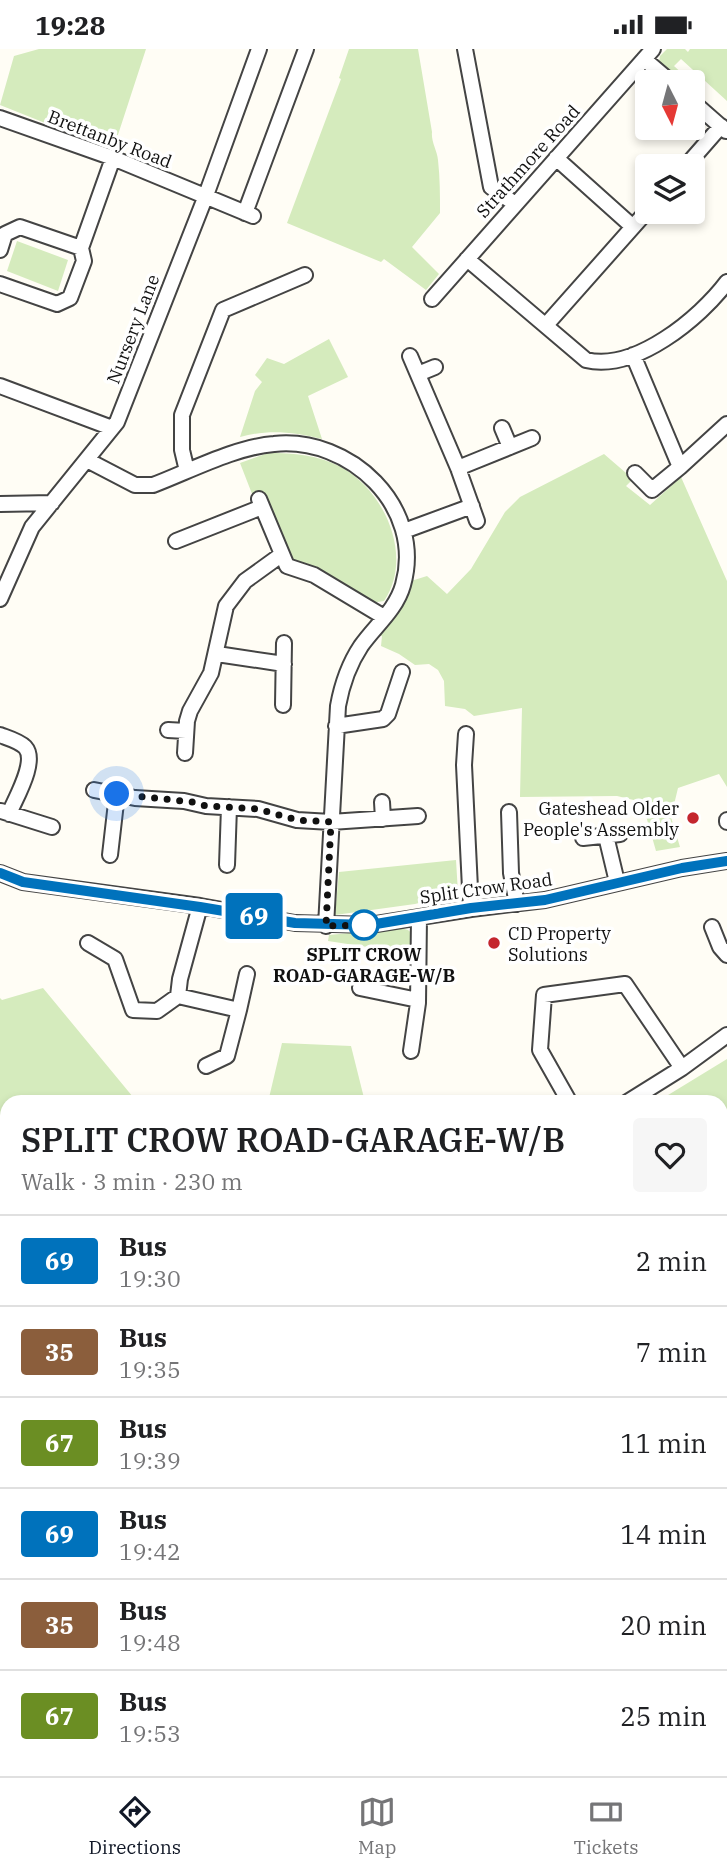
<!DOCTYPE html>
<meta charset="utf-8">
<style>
:root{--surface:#fff;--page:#f6f6f6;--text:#202124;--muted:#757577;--line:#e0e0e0;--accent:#111827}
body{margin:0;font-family:"IBM Plex Serif",serif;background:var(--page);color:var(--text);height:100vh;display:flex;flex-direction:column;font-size:26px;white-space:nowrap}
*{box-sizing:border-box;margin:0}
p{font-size:23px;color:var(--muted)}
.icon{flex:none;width:38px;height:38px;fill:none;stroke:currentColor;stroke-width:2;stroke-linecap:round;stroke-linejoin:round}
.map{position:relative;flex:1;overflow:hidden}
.side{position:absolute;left:0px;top:1046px;width:728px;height:681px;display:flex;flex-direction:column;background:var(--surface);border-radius:21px 21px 0 0;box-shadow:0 4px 10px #0003}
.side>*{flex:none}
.badge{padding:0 14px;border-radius:5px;font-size:24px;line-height:46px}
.needle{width:46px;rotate:174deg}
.controls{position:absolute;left:635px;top:21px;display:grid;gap:14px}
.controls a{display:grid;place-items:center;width:70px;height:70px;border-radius:7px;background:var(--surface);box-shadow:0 4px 10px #0003;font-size:35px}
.you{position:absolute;width:35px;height:35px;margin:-18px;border:5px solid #fff;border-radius:50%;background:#1a73e8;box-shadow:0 0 0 10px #1a73e833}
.map>.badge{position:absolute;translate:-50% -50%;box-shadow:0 0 0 4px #fff}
.round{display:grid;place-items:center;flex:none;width:74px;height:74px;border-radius:7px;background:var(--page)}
.head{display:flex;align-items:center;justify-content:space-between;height:119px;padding:0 21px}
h1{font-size:33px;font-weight:600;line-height:52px}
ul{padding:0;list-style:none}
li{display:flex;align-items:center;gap:21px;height:91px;padding:0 21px;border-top:2px solid var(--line)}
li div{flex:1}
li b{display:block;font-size:26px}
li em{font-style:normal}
li .badge{min-width:77px;font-weight:700;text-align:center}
.status{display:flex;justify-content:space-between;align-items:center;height:49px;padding:0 35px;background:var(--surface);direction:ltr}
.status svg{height:19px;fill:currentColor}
.tab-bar{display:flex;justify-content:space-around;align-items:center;height:98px;border-top:2px solid var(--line);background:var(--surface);font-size:19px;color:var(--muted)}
.tab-bar a{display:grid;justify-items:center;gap:4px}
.tab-bar .selected{color:var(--accent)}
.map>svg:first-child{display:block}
</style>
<div class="status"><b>19:28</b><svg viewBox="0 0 49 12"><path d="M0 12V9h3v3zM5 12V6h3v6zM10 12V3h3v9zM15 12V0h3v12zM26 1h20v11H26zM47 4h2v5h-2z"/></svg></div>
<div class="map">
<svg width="727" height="1727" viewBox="0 0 727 1727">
<rect width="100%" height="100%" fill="#fffdf5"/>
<path fill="#d5ebbd" d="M 39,0 L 146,0 L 113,101 L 0,56 L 14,7 Z
M 349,0 L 418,0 L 432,83 C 431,93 437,101 438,111 C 440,129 440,146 440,164 L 412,198 L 439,225 L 426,241 L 384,210 L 381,213 L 287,174 L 341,30 L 339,29 Z
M 667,0 L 685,0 L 688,3 L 690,0 L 727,0 L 727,52 L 681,10 L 674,17 L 685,27 L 681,31 L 659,13 L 660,7 Z
M 17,192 L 68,211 L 58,242 L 7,222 Z
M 329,290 L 348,328 L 308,347 L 322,390 C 293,383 269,380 240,388 L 255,342 L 262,333 L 255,326 L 267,309 L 284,315 Z
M 268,404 C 294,404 318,406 341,418 C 385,442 414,508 384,552 L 371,554 L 289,514 L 254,450 L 240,414 Z
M 604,405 L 633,430 L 626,437 L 650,456 L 681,428 L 727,532 L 727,738 L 719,725 L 678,739 L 671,768 L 680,798 L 656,802 L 642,753 L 617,747 L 520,748 L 522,659 L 474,667 L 465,660 L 445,657 L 444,632 L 438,621 L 429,615 L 415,616 L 399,605 L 381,597 L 382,587 L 376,587 L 406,551 L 411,532 L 427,527 L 447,545 L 471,520 L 505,463 L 520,448 Z
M 456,811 L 458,844 L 415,855 L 335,866 L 339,823 Z
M 401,879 L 408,881 L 415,887 L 413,905 L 328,892 L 329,886 Z
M 43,939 L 133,1048 L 153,1053 L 7,1054 L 7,1314 L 0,1323 L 0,949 L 2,951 Z
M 282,994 L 351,997 L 365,1053 L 268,1053 Z
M 727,1010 L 727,1305 L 721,1303 L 721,1054 L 655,1054 Z
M 0,1527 L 7,1530 L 7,1651 L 4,1653 L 0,1652 Z"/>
<path fill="#b9dc9c" d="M 727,1097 L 727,1133 L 721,1130 L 721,1099 Z
M 7,1219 L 7,1285 L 0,1286 L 0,1221 Z
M 7,1651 L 7,1688 L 0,1694 L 0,1652 L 4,1653 Z"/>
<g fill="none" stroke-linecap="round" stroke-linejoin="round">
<g stroke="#444" stroke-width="18">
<path id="minor" d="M 465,0 L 491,138 L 515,155
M 644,10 L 671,33
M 693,53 L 726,82
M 0,69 L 113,109 L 253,167
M 556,109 L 633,178
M 686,117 L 721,77
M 245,164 L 306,0
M 0,201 L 5,185 L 20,178 L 81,199
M 467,210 L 586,311 C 635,323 700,269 727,233
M 0,235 L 57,255 L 70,249 L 84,212 L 81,199 L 113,109
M 432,250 L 653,0
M 546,276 L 648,161
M 633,306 L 680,418
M 410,307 L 458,419 L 477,472
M 418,325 L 435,318
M 0,337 L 112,379
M 502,379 L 510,398
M 87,411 L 135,436 L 153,436 C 190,422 235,398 274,395 C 350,387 425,458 403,536 C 396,561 375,577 361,597 C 349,615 342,635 338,657 L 326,877
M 458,419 L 532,389
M 187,422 L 182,401 L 182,366 L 223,261 L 305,226
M 635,424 L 652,441 L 680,418 L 727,375
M 259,450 L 287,517 L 314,526 L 384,568
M 0,455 L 52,454
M 404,482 L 472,457
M 176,492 L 262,458
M 0,550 L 32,478 L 117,373 L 205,149 L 259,0
M 217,605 L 284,615
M 283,656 L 284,594
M 336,677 L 383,670 L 388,665 L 402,623
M 168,681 L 186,682
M 466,685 L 464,716 L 471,860
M 0,686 C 8,689 19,692 25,698 C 38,712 15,750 9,765
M 185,704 L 187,672 L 190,662 L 211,624 L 226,557 L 245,532 L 281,506
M 94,741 L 135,749 L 184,752 L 206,757 L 258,760 L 297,771 L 331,773 L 418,767
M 382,753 L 383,770
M 1,762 L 52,778
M 509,763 L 511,824 L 517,855
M 727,771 L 727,773
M 606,787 L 617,833
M 583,789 L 620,785
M 110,806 L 117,745
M 227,816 L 229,758
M 0,824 L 23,833 L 200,857 L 295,874 L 370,876 L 471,860 L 545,851 L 682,819 L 727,812
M 200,857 L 180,930 L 178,947 L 239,961 L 227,1007 L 206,1017
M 712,878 L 720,898 L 727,906
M 88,894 L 115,910 L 133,961 L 157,962 L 178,947
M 360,939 L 418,951
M 239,961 L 247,925
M 411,1002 L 418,954 L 419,868
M 570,1054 L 540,1001 L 544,946 L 625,935 L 682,1019
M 626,1054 L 682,1019 L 727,986
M 721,1315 L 727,1314
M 0,1344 L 7,1329
M 0,1359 L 7,1363
M 0,1415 L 7,1388
M 109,1720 L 132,1727
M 683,1720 L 686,1727
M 39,1727 L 49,1720
M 613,1727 L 615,1720"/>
</g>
<g stroke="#222" stroke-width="21">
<path id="major" d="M 0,1426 L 7,1427
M 721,1506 L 727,1505"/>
</g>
<use href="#minor" stroke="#fff" stroke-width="14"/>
<use href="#major" stroke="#f9d66b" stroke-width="18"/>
<path stroke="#c4262e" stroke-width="2" d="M 0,1472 L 7,1475
M 721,1703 L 727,1705"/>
<g stroke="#c4262e" stroke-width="6">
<path id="rail" d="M 0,1499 L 7,1502
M 706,1720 L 727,1727"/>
</g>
<use href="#rail" stroke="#fff" stroke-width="3.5" stroke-dasharray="10" stroke-linecap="butt"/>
</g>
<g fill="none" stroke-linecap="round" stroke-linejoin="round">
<g stroke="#fff" stroke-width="16">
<path id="line" d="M 0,824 L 23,833 L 200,858 L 295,874 L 370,876 L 471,859 L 545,851 L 682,819 L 727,812"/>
</g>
<use href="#line" stroke="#0072bc" stroke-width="10"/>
<path stroke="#111" stroke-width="7" stroke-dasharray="0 12.6" d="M 117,745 L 192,753 L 206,757 L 258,760 L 297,771 L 331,773 L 326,877 L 370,876 L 364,876"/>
</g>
<g fill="#c4262e" stroke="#fff" stroke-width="2.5">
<circle cx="693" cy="769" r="7"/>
<circle cx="494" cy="894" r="7"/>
</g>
<circle fill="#fff" stroke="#0072bc" stroke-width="3.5" cx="364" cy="876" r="14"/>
<g text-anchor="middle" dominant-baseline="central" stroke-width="7" stroke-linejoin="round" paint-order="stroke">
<g font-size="18" fill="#111" stroke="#fff">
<text transform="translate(110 90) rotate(21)">Brettanby Road</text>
<text transform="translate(528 112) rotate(-48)">Strathmore Road</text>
<text transform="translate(133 280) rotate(-69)">Nursery Lane</text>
<text transform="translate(486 839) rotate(-8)">Split Crow Road</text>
</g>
<g font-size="18" fill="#111" stroke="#fff" text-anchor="end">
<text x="679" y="759">Gateshead Older<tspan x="679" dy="21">People's Assembly</tspan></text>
<text x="508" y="884" text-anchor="start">CD Property<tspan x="508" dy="21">Solutions</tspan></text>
</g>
<g font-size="18" font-weight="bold" fill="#111" stroke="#fff">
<text x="364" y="905">SPLIT CROW<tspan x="364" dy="21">ROAD-GARAGE-W/B</tspan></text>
</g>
</g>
</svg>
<div class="controls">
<a><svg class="needle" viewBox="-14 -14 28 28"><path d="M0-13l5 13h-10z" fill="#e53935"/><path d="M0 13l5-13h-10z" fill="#757577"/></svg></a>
<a><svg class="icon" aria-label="layers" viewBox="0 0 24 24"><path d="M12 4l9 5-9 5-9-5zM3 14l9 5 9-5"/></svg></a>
</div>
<div class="you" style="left:117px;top:745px"></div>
<b class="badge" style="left:254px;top:867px;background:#0072bc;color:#fff">69</b>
<section class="side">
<div class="head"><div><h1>SPLIT CROW ROAD-GARAGE-W/B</h1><p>Walk · 3 min · 230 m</p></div><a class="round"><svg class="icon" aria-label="heart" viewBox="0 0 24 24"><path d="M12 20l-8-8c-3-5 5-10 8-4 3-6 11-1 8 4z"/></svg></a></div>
<ul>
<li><span class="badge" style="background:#0072bc;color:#fff">69</span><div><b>Bus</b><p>19:30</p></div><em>2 min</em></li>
<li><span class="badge" style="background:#8b5e3c;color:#fff">35</span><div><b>Bus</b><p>19:35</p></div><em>7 min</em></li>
<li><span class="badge" style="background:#6b8e23;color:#fff">67</span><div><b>Bus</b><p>19:39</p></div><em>11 min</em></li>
<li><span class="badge" style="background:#0072bc;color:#fff">69</span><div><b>Bus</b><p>19:42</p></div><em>14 min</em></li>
<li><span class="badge" style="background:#8b5e3c;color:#fff">35</span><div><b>Bus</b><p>19:48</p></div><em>20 min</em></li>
<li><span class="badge" style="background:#6b8e23;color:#fff">67</span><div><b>Bus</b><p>19:53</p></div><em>25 min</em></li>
</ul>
</section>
</div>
<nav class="tab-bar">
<a class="selected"><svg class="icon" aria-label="directions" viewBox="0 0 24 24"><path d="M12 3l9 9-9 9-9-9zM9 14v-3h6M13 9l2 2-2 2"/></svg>Directions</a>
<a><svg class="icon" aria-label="map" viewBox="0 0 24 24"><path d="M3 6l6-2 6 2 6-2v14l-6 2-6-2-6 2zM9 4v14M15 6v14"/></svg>Map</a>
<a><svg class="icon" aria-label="tickets" viewBox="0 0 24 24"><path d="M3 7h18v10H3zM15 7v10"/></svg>Tickets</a>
</nav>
